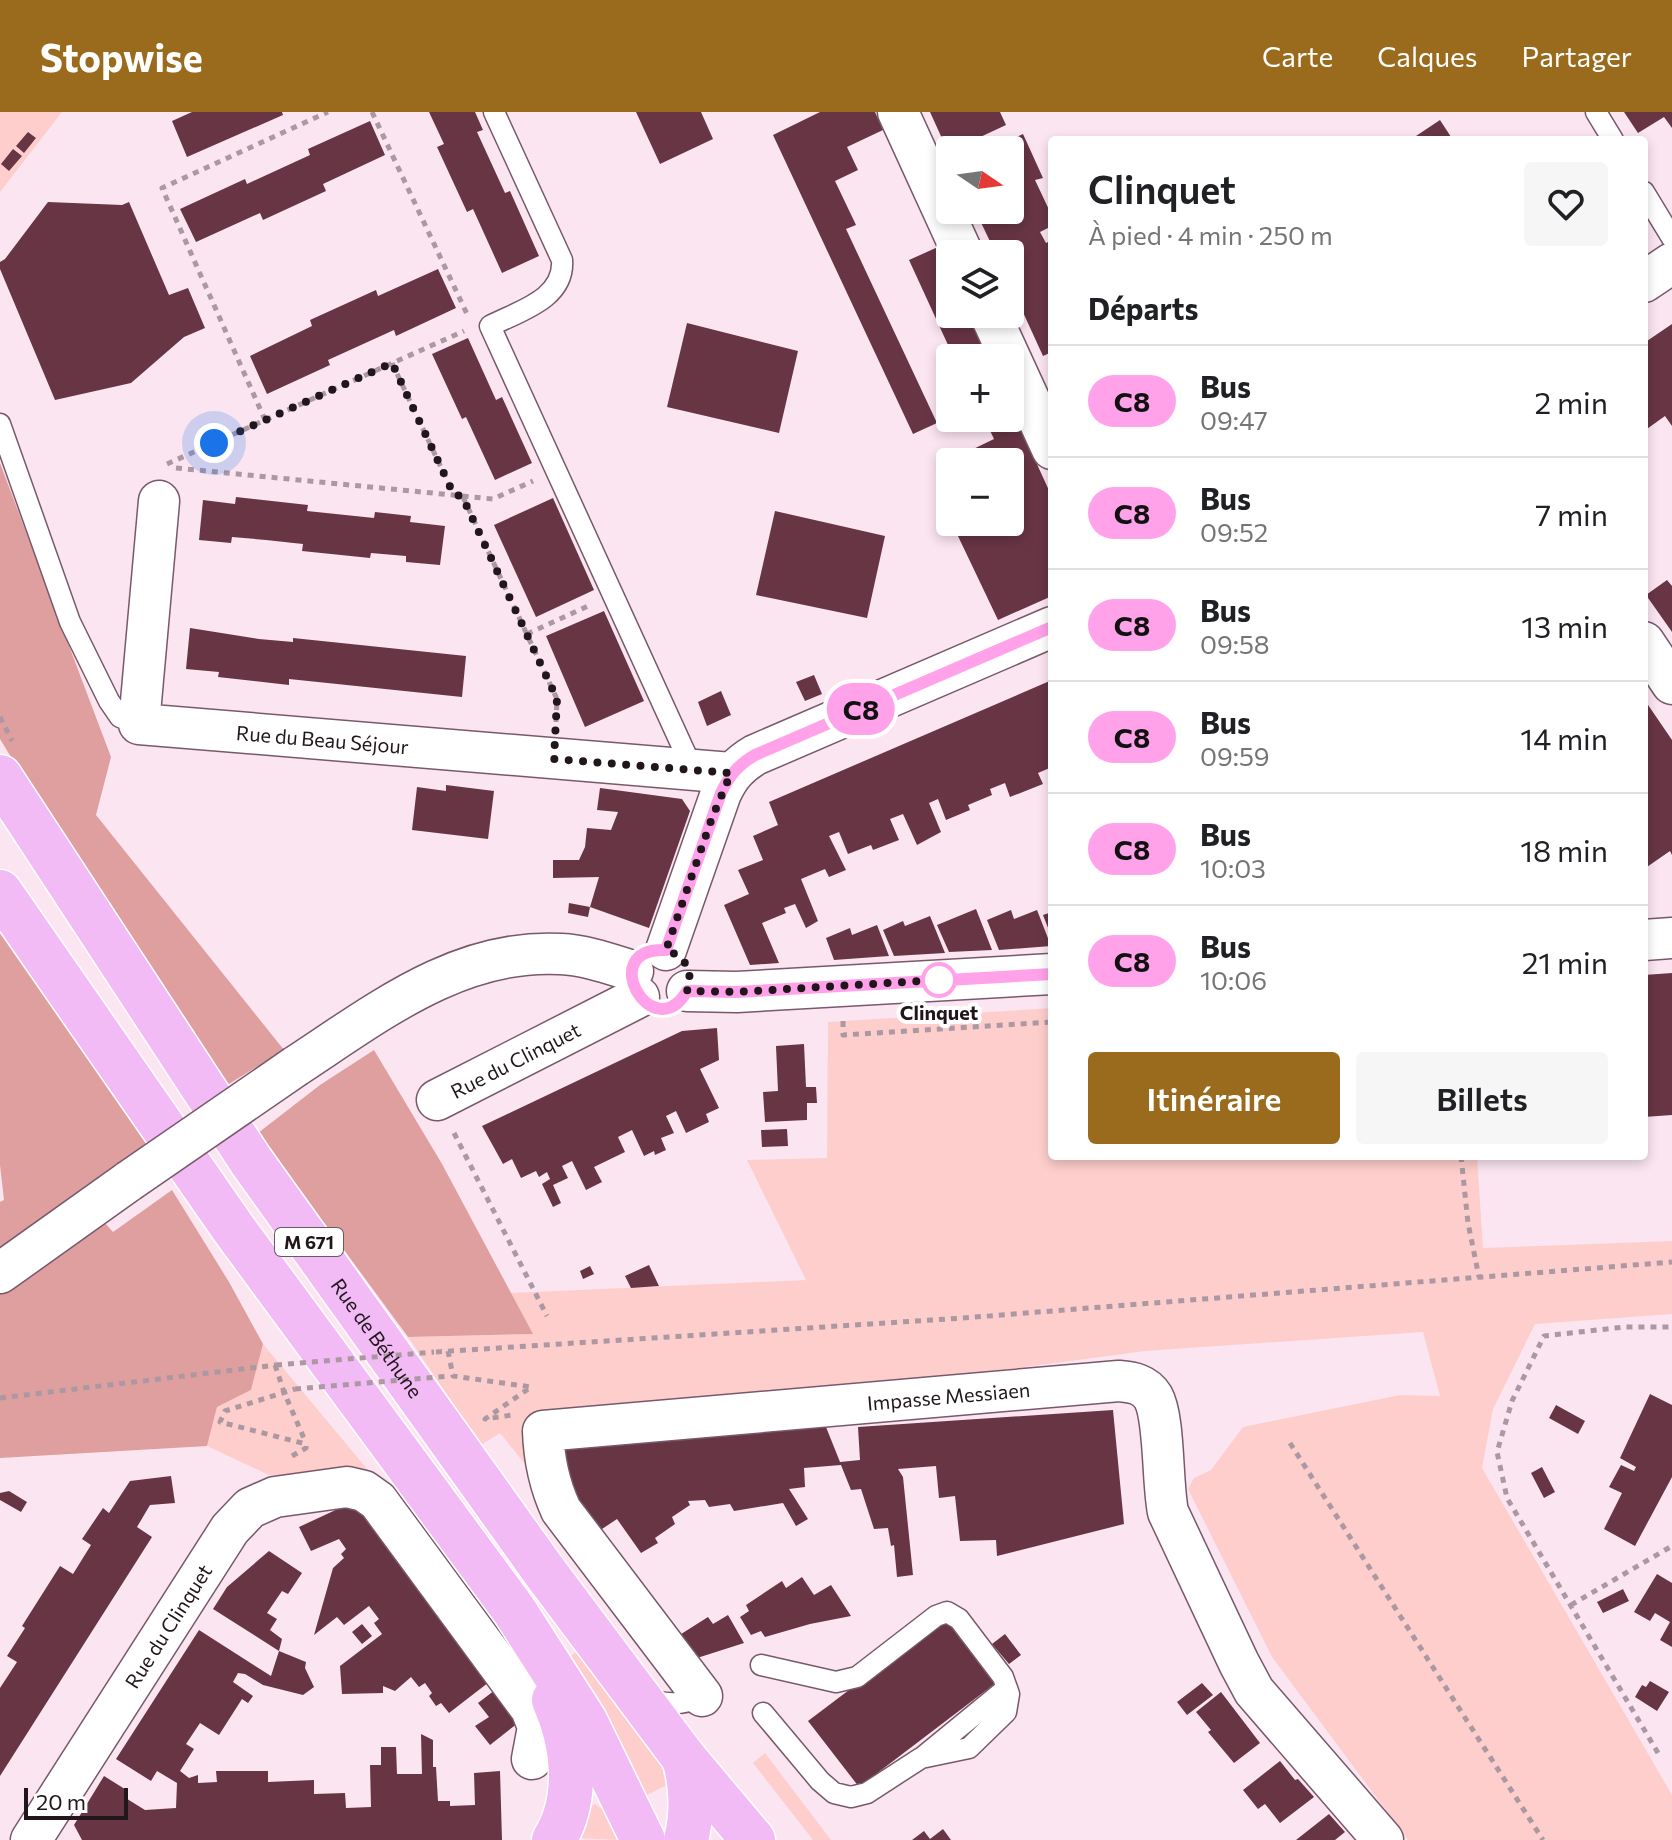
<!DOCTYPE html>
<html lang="fr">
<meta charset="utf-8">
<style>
:root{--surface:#fff;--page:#f6f6f6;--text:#202124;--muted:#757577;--line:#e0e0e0;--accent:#9a6a1d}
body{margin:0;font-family:Commissioner,sans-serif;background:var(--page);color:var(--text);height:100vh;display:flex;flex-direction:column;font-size:30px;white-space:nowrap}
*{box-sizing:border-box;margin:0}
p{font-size:26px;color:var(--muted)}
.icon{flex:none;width:44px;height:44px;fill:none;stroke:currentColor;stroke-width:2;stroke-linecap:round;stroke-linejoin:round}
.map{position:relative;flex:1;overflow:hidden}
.side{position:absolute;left:1048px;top:24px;width:600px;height:1024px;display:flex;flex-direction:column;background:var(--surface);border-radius:8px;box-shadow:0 4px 12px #0003}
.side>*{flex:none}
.badge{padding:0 16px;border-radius:26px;font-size:28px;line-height:52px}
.needle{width:52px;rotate:103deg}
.controls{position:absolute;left:936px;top:24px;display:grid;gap:16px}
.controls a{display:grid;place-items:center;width:88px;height:88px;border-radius:8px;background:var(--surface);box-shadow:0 4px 12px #0003;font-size:40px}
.scale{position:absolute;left:24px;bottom:20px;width:104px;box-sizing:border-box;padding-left:8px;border:4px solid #22161d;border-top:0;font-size:22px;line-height:28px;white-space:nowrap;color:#22161d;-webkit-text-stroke:6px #fff;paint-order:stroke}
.you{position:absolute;width:40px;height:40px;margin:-20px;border:6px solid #fff;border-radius:50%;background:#1a73e8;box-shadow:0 0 0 12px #1a73e833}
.map>.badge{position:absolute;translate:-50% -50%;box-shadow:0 0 0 4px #fff}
h2{padding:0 40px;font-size:30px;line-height:72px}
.round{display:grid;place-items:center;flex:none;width:84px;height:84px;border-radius:8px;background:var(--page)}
.overview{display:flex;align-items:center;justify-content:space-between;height:136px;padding:0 40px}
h1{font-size:38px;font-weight:600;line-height:60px}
.primary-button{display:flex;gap:16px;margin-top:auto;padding:16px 40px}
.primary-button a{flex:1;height:92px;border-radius:8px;background:var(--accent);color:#fff;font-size:32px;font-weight:600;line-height:92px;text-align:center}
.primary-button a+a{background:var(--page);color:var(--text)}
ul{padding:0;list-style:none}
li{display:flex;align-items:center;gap:24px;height:112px;padding:0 40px;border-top:2px solid var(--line)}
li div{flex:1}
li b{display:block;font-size:30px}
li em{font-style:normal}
li .badge{min-width:88px;font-weight:700;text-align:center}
header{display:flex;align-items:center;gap:48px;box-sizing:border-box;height:112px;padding:0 40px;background:var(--accent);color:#fff}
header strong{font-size:38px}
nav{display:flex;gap:44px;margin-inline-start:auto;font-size:28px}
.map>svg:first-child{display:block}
</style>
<header>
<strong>Stopwise</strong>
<nav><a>Carte</a><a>Calques</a><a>Partager</a></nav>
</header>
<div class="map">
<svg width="1672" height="1728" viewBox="0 0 1672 1728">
<rect width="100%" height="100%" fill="#fbe5f1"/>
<path fill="#fececd" d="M 0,0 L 62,0 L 0,80 Z
M 1052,896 L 1052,1044 L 1477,1044 L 1483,1136 L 1672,1129 L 1672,1202 L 1535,1212 L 1493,1297 L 1482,1356 L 1672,1683 L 1672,1728 L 1408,1728 L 1272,1545 L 1188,1377 L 1194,1366 L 1211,1358 L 1243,1315 L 1400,1283 L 1440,1284 L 1423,1220 L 1145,1239 L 898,1272 L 533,1362 L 500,1321 L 481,1333 L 408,1225 L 532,1222 L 511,1181 L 806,1168 L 747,1048 L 827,1046 L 828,910 Z
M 263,1232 L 373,1364 L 269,1363 L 207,1334 L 217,1295 L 251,1278 Z
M 580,1537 L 660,1649 L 667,1673 L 643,1685 L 610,1612 L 571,1544 Z
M 765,1641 L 831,1728 L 813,1728 L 753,1651 Z
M 595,1692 L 604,1698 L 619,1728 L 575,1726 L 588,1696 Z"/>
<path fill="#df9f9f" d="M 0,351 L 111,645 L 96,703 L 284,938 L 224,975 L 71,744 L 0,627 Z
M 0,811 L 147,1032 L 80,1083 L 113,1120 L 172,1078 L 229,1170 L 263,1232 L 251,1278 L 217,1295 L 207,1334 L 0,1346 L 0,1090 L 4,1088 L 0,1053 Z
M 374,938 L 442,1052 L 533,1222 L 408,1225 L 258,1021 L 320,973 Z"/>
<path fill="#683545" d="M 192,0 L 282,0 L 283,3 L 187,45 L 172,9 Z
M 429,0 L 475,0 L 483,18 L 477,20 L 505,81 L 510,79 L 539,144 L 502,161 L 473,97 L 467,100 L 437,35 L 444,32 Z
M 636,0 L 701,0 L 713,27 L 660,52 Z
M 820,0 L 875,0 L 883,18 L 847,35 L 858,58 L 835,69 L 856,113 L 846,117 L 937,311 L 913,322 L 773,23 Z
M 930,0 L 1000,0 L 1006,13 L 961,34 L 963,38 L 950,38 L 950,44 Z
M 1624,0 L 1672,0 L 1672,16 L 1664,5 L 1638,21 Z
M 1440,8 L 1453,28 L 1410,28 Z
M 370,9 L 385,43 L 323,72 L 326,79 L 263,108 L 260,101 L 196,130 L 180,97 L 245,67 L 247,72 L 310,43 L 308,37 Z
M 28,20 L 36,26 L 24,41 L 16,34 Z
M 1023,22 L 1043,66 L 1035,68 L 1052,104 L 1052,114 L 1040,120 L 1046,131 L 1052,128 L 1052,240 L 1043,244 L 1010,172 L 1010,142 L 996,142 L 975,98 L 1010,98 L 1010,38 L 988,38 Z
M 13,37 L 22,44 L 9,59 L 1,52 Z
M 48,90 L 122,93 L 129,90 L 169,183 L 188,176 L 205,216 L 184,225 L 131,271 L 55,288 L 0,157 L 0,150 L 5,147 Z
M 938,135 L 950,162 L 950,202 L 968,202 L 989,246 L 954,246 L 909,148 Z
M 438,157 L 456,196 L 396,224 L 394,218 L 328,248 L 330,253 L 267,282 L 250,244 L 312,214 L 310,208 L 376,178 L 378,184 Z
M 687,211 L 798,239 L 779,321 L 667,295 Z
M 1672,212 L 1672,314 L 1665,304 L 1644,319 L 1644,231 Z
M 468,226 L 496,288 L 502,285 L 532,351 L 495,368 L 466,305 L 462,307 L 432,242 Z
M 1010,293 L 1052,385 L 1052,484 L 998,508 L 957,422 L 984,410 L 1010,410 L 1010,350 L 970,350 L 965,341 L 994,327 L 984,306 L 1010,306 Z
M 236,385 L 308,393 L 307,399 L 374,406 L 375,400 L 411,404 L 410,410 L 445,414 L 440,453 L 406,450 L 406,444 L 371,441 L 370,446 L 302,439 L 303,432 L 266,428 L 232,425 L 231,431 L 199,428 L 203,388 L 235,392 Z
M 553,386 L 594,478 L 536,505 L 494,413 Z
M 775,399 L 885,424 L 867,506 L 756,483 Z
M 1667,468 L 1672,474 L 1672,520 L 1646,483 Z
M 604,499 L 644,589 L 585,615 L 546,524 Z
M 190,516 L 259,527 L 293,530 L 293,526 L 466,544 L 462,585 L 289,567 L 289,573 L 218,565 L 219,560 L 186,557 Z
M 814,563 L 822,582 L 805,589 L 796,570 Z
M 1052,568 L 1052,655 L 1038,661 L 1043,672 L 1010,685 L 1005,671 L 990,677 L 992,683 L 968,693 L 970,698 L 946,708 L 938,687 L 929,691 L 941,720 L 917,733 L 903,702 L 890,707 L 899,728 L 873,738 L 871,733 L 848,742 L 839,720 L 829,724 L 846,758 L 829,765 L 825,757 L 801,767 L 818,809 L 806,816 L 795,792 L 784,796 L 786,801 L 762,811 L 779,851 L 750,853 L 724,793 L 749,782 L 738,758 L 763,748 L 753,724 L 778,713 L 769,690 Z
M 721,579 L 731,603 L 707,614 L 698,590 Z
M 1644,587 L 1672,628 L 1672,743 L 1670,739 L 1644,757 Z
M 446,673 L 494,679 L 488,727 L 412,718 L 417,675 L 446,679 Z
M 600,676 L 682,687 L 690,699 L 649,816 L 590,795 L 599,765 L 553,766 L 553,748 L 579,748 L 585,735 L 587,716 L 611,718 L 618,700 L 597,698 Z
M 569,791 L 590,795 L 588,805 L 568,801 Z
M 976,797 L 992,838 L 949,840 L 937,813 Z
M 1011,798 L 1014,807 L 1037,798 L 1051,834 L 999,838 L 987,808 Z
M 1052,800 L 1052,826 L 1043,803 Z
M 930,804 L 945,841 L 894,844 L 883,818 L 903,809 L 905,814 Z
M 877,813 L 889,844 L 834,848 L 826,826 L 850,816 L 852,823 Z
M 1672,861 L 1672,1003 L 1644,1005 L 1644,863 Z
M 717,916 L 719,948 L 700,957 L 719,996 L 706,1002 L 709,1010 L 686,1021 L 676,999 L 666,1004 L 674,1021 L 661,1026 L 666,1038 L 655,1043 L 654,1039 L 644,1044 L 632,1018 L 618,1025 L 625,1040 L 594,1055 L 602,1070 L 586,1078 L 572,1049 L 562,1054 L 568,1066 L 553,1073 L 561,1091 L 553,1095 L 542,1072 L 550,1067 L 547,1060 L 539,1065 L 536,1059 L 521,1066 L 512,1047 L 503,1052 L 482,1014 L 682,919 Z
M 804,932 L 806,975 L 816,975 L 817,991 L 807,991 L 807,1008 L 765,1010 L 763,980 L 778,979 L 776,934 Z
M 787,1017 L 788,1034 L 762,1035 L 761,1018 Z
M 649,1153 L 659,1174 L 631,1176 L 625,1164 Z
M 590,1154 L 594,1162 L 583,1167 L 580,1159 Z
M 1650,1282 L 1672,1293 L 1672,1365 L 1635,1434 L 1604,1417 L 1622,1381 L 1609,1375 L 1621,1353 L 1634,1359 L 1636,1355 L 1620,1346 Z
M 1556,1293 L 1585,1309 L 1578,1322 L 1549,1306 Z
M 1113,1298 L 1124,1412 L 997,1444 L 996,1428 L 960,1429 L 955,1384 L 939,1386 L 936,1354 L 898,1357 L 903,1365 L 913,1463 L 897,1465 L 894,1433 L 891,1434 L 888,1416 L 874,1417 L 861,1377 L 851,1378 L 841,1353 L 804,1356 L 805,1375 L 789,1377 L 808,1407 L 796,1414 L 783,1391 L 734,1399 L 730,1392 L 709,1395 L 705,1388 L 688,1389 L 690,1393 L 672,1405 L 675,1412 L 655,1426 L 658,1431 L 641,1441 L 617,1407 L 590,1425 L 568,1396 L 563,1333 L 826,1315 L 840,1350 L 860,1348 L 858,1315 Z
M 1542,1355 L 1555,1380 L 1544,1386 L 1531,1361 Z
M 171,1364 L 175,1391 L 150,1393 L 137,1415 L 152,1425 L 0,1664 L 0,1576 L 17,1550 L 7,1544 L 25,1516 L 22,1514 L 60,1454 L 73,1462 L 91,1433 L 82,1427 L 103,1396 L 109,1401 L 130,1369 Z
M 9,1379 L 27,1390 L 21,1400 L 0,1388 L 0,1381 Z
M 355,1389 L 493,1567 L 449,1601 L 441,1591 L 436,1594 L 429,1584 L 432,1581 L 425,1571 L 419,1575 L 411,1565 L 395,1579 L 383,1574 L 383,1581 L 342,1582 L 340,1554 L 382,1522 L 374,1511 L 379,1507 L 369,1494 L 344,1513 L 337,1505 L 314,1523 L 333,1456 L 344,1446 L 341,1442 L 346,1437 L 339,1427 L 311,1439 L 299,1415 Z
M 269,1439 L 302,1461 L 288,1482 L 282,1479 L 267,1501 L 277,1507 L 270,1518 L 282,1527 L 279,1539 L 306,1550 L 305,1556 L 314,1575 L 303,1583 L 263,1573 L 245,1562 L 238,1561 L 233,1570 L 253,1584 L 248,1591 L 242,1587 L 219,1623 L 200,1611 L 186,1632 L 194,1637 L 180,1659 L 189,1666 L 198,1663 L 198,1671 L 217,1670 L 216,1659 L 268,1659 L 268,1670 L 314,1668 L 314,1682 L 345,1681 L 346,1696 L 371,1695 L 370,1653 L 381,1653 L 381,1635 L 396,1635 L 397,1662 L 422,1662 L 421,1622 L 433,1628 L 433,1655 L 436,1655 L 438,1689 L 450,1689 L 450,1694 L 475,1693 L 474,1661 L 500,1659 L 502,1728 L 82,1728 L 74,1713 L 104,1664 L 128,1679 L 124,1685 L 145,1698 L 176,1696 L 177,1671 L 157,1659 L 151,1669 L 116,1647 L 199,1518 L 271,1564 L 279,1539 L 213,1497 L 227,1475 Z
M 1657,1462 L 1672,1471 L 1672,1535 L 1660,1528 L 1670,1510 L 1655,1501 L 1650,1509 L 1634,1500 Z
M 802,1465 L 814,1483 L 831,1473 L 851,1504 L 810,1512 L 765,1525 L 761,1519 L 751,1523 L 740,1505 L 749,1499 L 746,1493 L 782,1469 L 786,1476 Z
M 1623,1477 L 1629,1489 L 1603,1501 L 1597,1490 Z
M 728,1503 L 744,1531 L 694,1547 L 678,1524 L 708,1505 L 713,1512 Z
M 947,1504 L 997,1570 L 859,1675 L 808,1609 Z
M 362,1512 L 372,1524 L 362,1532 L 352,1520 Z
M 1005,1522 L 1021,1543 L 1009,1552 L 992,1532 Z
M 1650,1569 L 1669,1580 L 1657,1599 L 1635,1585 L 1642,1573 L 1646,1575 Z
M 1202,1571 L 1213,1583 L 1187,1603 L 1177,1590 Z
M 499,1575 L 523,1607 L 490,1633 L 475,1614 L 489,1605 L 478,1591 Z
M 1221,1580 L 1260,1631 L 1234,1651 L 1208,1620 L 1211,1618 L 1196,1600 Z
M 1280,1649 L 1295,1668 L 1298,1667 L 1314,1685 L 1280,1711 L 1265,1692 L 1258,1697 L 1243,1678 Z
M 1329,1702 L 1345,1720 L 1335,1728 L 1296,1728 Z
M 943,1717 L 951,1728 L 912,1728 L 924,1719 L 930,1727 Z"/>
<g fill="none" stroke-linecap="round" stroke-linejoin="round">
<g stroke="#78596b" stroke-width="23">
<path id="lane" d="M 494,0 L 562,148 C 565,187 519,199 490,214 L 693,658
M 1596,0 L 1613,28
M 1644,80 L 1672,126
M 0,312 L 70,510 L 109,589 L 120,605 L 139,612
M 761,1553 L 836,1570 L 857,1565 L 936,1504 L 947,1500 L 959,1507 L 1003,1565 L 1009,1582 L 1006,1600 L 969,1636 L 921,1646 L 867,1681 L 851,1685 L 834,1681 L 820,1669 L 763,1601
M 644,1586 C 664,1593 683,1594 702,1584
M 924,1644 L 1007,1576"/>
</g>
<g stroke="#78596b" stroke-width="43">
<g id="street">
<path d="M 898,0 L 963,142"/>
<path d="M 1644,170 L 1672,151"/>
<path d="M 990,202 L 1052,337"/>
<path id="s1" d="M 159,389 L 139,612 L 731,661"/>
<path d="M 1644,530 L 1672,572"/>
<path d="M 1644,828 L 1672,826"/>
<path d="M 666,838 L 721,681 C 729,664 738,653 755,643 L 1052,515"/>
<path d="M 687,879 L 737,880 L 1052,862"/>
<path d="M 296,954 C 377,901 459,836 561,842 C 585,843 610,852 633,859"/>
<path id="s2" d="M 437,988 L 639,885"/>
<path d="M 0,1161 L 129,1069"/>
<path id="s3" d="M 702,1584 L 561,1398 C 549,1372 544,1347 543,1319 L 1119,1269 C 1132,1270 1145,1272 1153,1285 C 1165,1306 1162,1371 1168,1400 L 1239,1551 L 1254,1579 L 1383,1728"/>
<path id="s4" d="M 31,1728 L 230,1417 L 250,1396 L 275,1385 L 347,1375 L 364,1379 L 378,1389 L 531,1597 L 538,1615 L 532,1647"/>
</g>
</g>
<g stroke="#fff" stroke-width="47">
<g id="primary">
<path id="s5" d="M 0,665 L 251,1049 L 544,1459 L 684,1646 L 753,1728"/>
<path d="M 0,780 L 233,1116 L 514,1498 L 585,1609 L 643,1728"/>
<path d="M 684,1646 C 692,1674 693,1700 686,1728"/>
<path d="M 554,1728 C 580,1686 573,1631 554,1588"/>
</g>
</g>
<path stroke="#ab98a3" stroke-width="5" stroke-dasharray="6 6" stroke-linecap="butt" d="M 372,0 L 467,202
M 392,251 L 454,383
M 265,308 L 162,76 L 328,0
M 167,352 L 464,219
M 176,356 L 493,387 L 533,369
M 463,385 L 557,587 L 556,610
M 527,522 L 590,493
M 0,605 L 12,629
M 843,909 L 843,923 L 1052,910
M 454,1021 L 547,1204
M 1461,1044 L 1468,1111 L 1479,1165
M 448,1239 L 453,1264 L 531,1275 L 485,1307 L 512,1303
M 436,1240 L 963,1206 L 1672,1150
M 275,1253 L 284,1280 L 306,1331
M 0,1286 L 276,1253
M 1290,1331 L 1543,1728
M 292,1344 L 306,1336 L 306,1332 L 220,1310 L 225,1299 L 295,1277
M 1571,1493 L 1672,1434
M 1658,1641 L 1507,1386 L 1497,1340 L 1512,1289 L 1544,1224 L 1624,1215 L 1672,1215"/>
<use href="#lane" stroke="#fff" stroke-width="20"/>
<use href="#street" stroke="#fff" stroke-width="40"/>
<use href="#primary" stroke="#f2bbf6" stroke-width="44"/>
<g stroke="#78596b" stroke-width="43" stroke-linecap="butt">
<path id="street-bridge" d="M 129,1069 L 296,954"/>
</g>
<path stroke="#ab98a3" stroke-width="5" stroke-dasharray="6 6" stroke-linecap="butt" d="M 276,1253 L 434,1240
M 295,1277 L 450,1264"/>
<use href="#street-bridge" stroke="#fff" stroke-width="40"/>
</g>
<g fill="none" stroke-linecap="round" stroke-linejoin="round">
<g stroke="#fff" stroke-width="18">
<path id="line" d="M 1052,515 L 755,643 C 738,653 729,664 721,681 L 666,838 C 594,835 653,937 687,879 L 737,880 L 1052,862"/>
</g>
<use href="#line" stroke="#ffa2ea" stroke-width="12"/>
<path stroke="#22161d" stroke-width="8" stroke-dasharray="0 14.4" d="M 214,331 L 392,251 L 454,383 L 462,384 L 557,587 L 554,647 L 731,661 L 712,706 L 666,838 C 686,845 694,859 687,879 L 737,880 L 939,868"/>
</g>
<circle fill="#fff" stroke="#ffa2ea" stroke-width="4" cx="939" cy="868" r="16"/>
<g text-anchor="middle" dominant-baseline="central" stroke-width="8" stroke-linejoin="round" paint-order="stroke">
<rect fill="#fff" stroke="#645c61" stroke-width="2" x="275" y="1116" width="68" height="28" rx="6"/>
<g font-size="18" font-weight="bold" fill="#22161d">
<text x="309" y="1130">M 671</text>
</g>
<g font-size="20" fill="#22161d" stroke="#fff">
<text stroke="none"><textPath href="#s1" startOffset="408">Rue du Beau Séjour</textPath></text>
<text stroke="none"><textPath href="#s2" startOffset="88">Rue du Clinquet</textPath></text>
<text stroke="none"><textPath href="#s5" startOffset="676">Rue de Béthune</textPath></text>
<text stroke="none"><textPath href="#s3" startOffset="722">Impasse Messiaen</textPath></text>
<text stroke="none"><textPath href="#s4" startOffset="254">Rue du Clinquet</textPath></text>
</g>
<g font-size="20" font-weight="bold" fill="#22161d" stroke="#fff">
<text x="939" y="900">Clinquet</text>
</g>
</g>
</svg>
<div class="controls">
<a><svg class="needle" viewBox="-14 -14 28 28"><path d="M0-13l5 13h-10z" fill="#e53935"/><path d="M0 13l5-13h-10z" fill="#757577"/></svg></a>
<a><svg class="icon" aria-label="layers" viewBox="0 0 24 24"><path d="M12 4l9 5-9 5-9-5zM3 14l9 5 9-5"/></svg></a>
<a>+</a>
<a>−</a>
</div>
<div class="scale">20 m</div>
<div class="you" style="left:214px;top:331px"></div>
<b class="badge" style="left:861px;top:597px;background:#ffa2ea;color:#111">C8</b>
<section class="side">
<div class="overview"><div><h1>Clinquet</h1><p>À pied · 4 min · 250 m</p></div><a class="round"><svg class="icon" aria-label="heart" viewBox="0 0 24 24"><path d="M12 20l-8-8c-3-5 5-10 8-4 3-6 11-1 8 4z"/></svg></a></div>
<h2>Départs</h2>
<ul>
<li><span class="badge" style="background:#ffa2ea;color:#111">C8</span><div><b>Bus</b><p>09:47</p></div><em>2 min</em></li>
<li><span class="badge" style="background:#ffa2ea;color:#111">C8</span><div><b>Bus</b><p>09:52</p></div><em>7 min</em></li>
<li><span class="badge" style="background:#ffa2ea;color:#111">C8</span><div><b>Bus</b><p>09:58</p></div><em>13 min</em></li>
<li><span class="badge" style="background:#ffa2ea;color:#111">C8</span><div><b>Bus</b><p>09:59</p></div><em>14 min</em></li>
<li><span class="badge" style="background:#ffa2ea;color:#111">C8</span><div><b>Bus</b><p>10:03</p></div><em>18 min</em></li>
<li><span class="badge" style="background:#ffa2ea;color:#111">C8</span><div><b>Bus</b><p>10:06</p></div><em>21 min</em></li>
</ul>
<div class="primary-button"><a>Itinéraire</a><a>Billets</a></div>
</section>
</div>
